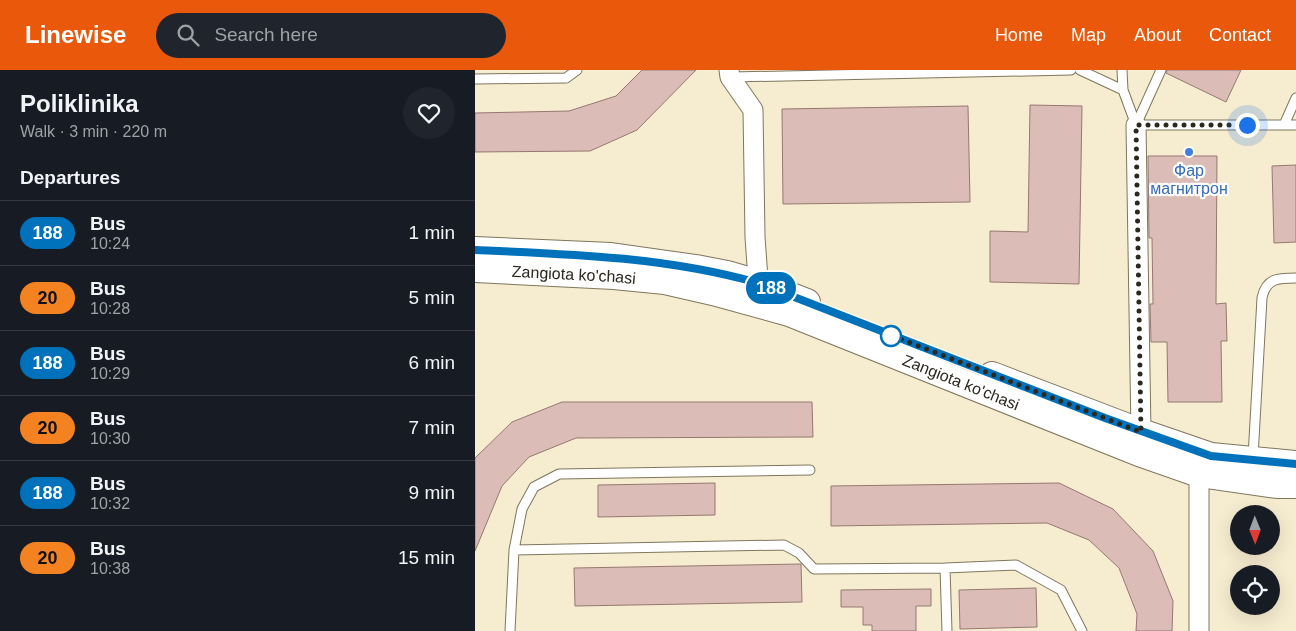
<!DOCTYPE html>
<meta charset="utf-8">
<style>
:root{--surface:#171b24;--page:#20242c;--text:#f1f3f6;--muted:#9ea1a6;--line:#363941;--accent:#ea580c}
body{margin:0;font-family:Arial,sans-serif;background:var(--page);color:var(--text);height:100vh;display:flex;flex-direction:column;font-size:19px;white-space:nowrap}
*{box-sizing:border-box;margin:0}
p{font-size:16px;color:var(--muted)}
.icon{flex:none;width:28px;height:28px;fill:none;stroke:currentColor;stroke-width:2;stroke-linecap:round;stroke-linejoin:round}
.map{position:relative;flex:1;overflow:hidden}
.details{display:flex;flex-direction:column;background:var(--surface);width:475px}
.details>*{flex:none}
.badge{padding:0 10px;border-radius:16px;font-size:18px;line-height:32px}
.needle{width:32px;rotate:179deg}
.controls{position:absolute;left:755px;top:435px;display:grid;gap:10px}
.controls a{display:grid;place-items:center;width:50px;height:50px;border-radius:50%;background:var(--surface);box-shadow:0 5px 20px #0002;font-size:25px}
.you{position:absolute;width:25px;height:25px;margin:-12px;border:4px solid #fff;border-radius:50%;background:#1a73e8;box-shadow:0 0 0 8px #1a73e833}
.map>.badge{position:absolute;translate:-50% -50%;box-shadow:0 0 0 2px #fff}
h2{padding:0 20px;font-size:19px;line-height:45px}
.round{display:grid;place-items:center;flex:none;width:52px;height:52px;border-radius:26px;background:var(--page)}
.head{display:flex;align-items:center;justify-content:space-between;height:85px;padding:0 20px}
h1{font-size:24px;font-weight:600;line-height:38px}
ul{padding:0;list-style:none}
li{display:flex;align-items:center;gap:15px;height:65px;padding:0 20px;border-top:1px solid var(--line)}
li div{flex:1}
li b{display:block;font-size:19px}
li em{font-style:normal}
li .badge{min-width:55px;font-weight:700;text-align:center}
header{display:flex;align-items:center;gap:30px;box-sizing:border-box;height:70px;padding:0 25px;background:var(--accent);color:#fff}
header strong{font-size:24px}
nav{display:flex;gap:28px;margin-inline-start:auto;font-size:18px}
.search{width:350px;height:45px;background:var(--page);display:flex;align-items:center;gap:12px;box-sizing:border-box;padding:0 18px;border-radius:28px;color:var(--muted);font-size:19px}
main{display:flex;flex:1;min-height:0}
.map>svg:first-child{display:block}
</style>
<header>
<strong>Linewise</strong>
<div class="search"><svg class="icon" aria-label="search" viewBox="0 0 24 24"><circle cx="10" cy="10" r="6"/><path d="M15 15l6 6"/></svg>Search here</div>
<nav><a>Home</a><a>Map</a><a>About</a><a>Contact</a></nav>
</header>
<main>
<section class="details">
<div class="head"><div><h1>Poliklinika</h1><p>Walk · 3 min · 220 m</p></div><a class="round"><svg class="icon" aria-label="heart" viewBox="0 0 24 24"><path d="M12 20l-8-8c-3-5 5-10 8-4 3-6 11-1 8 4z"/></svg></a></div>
<h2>Departures</h2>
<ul>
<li><span class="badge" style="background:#0072bc;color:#fff">188</span><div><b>Bus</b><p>10:24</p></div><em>1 min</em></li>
<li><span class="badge" style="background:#f58220;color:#111">20</span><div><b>Bus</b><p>10:28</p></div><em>5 min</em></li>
<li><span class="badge" style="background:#0072bc;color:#fff">188</span><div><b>Bus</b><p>10:29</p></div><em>6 min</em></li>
<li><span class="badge" style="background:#f58220;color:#111">20</span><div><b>Bus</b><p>10:30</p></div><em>7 min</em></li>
<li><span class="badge" style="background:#0072bc;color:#fff">188</span><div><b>Bus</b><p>10:32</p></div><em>9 min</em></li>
<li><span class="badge" style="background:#f58220;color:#111">20</span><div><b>Bus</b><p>10:38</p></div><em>15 min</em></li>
</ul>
</section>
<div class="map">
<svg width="821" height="561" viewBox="0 0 821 561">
<rect width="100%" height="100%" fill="#f6ecd0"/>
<path fill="#dcbcb6" stroke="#957872" d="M 167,0 L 221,0 L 162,60 L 115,81 L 0,82 L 0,43 L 94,41 L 141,26 Z
M 692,0 L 766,0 L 751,32 L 691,3 Z
M 555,35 L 607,36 L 604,214 L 515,212 L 515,161 L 553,162 Z
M 493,36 L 495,132 L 308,134 L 307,39 Z
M 673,86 L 742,86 L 741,234 L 751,233 L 752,271 L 746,271 L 747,332 L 693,332 L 692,272 L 676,272 L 675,234 L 678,234 L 677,168 L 674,168 Z
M 821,95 L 821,172 L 799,173 L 797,96 Z
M 87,332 L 337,332 L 338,367 L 101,368 L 54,387 L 27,416 L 0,481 L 0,388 L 37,352 Z
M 240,413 L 240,445 L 123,447 L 123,415 Z
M 584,413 L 638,439 L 678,481 L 698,531 L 697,561 L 661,561 L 662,544 L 644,498 L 614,470 L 572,453 L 356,456 L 356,416 Z
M 326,494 L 327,532 L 100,536 L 99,498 Z
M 561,518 L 562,557 L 485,559 L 484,520 Z
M 456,519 L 456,536 L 441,536 L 441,561 L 397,561 L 397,555 L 388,555 L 388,537 L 366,537 L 366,520 Z"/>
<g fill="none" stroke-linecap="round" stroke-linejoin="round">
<g stroke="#7f765d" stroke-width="11">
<path id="service" d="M 605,0 L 648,20 L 661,55 L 821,55
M 647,0 L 648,20
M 257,7 L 596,0
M 0,9 L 91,8 L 102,0
M 661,55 L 686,0
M 809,55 L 821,28
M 778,387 L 787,228 C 791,208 803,208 821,208
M 39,480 L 309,475 L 324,483 L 339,499 L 470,498 L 541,495 L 586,520 L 607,561
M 470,498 L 472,561
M 35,561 L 39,480 L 47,439 L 59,417 L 84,404 L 335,400"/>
</g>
<g stroke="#7f765d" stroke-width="21">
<path id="minor" d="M 254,0 L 255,7 L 278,40 L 280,167 L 284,223
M 661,55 L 666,362 L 665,373
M 724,561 L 724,404"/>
</g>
<g stroke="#7f765d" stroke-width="28">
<g id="secondary">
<path d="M 0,180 L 136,186 L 221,198 L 252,204 L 283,213 L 332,232"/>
<path id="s1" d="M 0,199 L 139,206 L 190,211 L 238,222 L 314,243 L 664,383 L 724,404 L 802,415 L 821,415"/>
<path d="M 517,305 L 666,362 L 736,386 L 821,394"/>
</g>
</g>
<use href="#service" stroke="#fff" stroke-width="9"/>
<use href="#minor" stroke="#fff" stroke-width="19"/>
<use href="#secondary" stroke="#fff" stroke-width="26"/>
</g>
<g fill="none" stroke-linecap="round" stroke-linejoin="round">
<g stroke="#fff" stroke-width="11">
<path id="line" d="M 0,180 C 95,184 191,187 283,213 L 630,348 L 736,386 L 821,394"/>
</g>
<use href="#line" stroke="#0072bc" stroke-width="8"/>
<path stroke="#2c281e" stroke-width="5" stroke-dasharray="0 9" d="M 416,266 L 413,264 L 666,362 L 661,55 L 772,55"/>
</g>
<circle fill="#3f7fe0" stroke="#fff" stroke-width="2" cx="714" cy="82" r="5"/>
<circle fill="#fff" stroke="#0072bc" stroke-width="2.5" cx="416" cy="266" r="10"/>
<g text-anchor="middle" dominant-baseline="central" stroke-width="4.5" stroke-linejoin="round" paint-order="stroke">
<g font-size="16" fill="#366cbe" stroke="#fff">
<text x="714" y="100">Фар<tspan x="714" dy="18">магнитрон</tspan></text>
</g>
<g font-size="16" fill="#2c281e" stroke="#fff">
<text stroke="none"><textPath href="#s1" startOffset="99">Zangiota ko'chasi</textPath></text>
<text stroke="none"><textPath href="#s1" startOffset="504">Zangiota ko'chasi</textPath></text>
</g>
</g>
</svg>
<div class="controls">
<a><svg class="needle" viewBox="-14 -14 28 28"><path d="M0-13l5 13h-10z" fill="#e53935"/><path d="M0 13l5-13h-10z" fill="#9ea1a6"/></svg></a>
<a><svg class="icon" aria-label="locate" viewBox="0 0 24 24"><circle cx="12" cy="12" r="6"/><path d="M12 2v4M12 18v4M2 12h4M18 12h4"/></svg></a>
</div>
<div class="you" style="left:772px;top:55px"></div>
<b class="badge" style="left:296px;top:218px;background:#0072bc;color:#fff">188</b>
</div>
</main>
